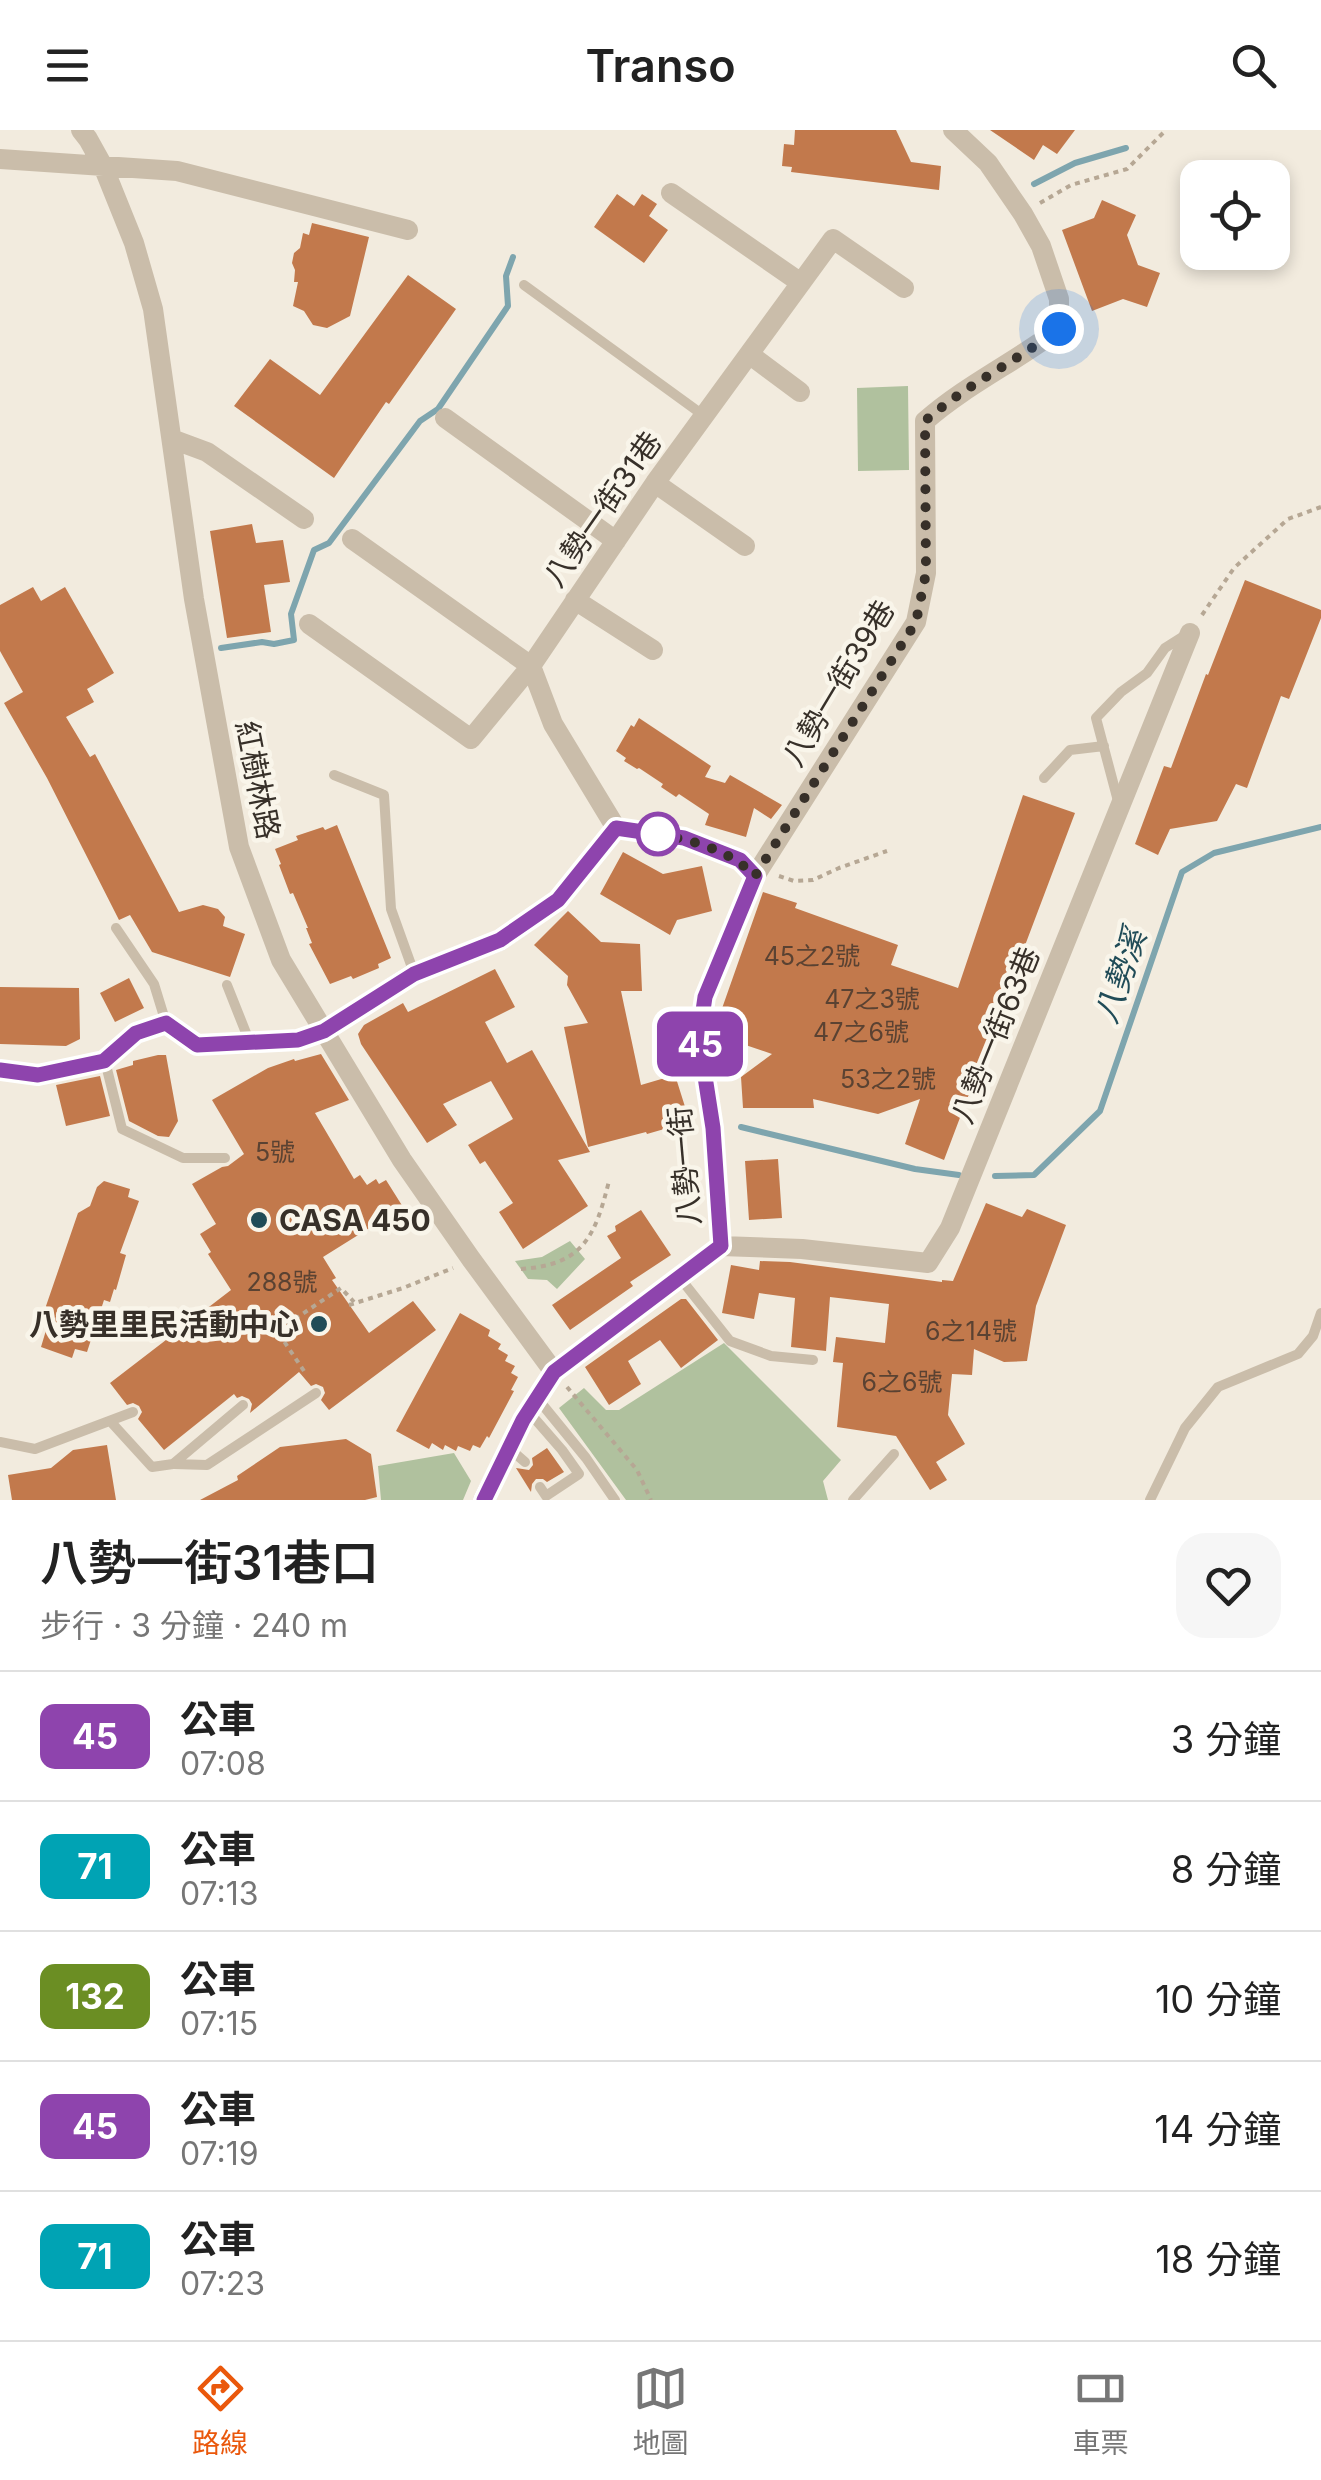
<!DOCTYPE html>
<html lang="zh-TW">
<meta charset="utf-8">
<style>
:root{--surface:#fff;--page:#f6f6f6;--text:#222;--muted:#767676;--line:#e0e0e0;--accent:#ea580c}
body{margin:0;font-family:Inter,"Noto Sans TC",sans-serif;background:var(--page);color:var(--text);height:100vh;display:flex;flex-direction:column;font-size:38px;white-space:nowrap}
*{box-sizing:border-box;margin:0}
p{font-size:32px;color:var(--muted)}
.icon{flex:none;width:55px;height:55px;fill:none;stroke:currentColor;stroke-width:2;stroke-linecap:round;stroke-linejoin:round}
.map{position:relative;height:1370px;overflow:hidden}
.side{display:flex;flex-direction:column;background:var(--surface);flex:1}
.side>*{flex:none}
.badge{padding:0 20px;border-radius:15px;font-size:35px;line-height:65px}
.controls{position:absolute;left:1180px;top:30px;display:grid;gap:20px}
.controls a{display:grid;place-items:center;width:110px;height:110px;border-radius:20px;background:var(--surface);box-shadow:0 5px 15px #0003;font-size:50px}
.you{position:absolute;width:50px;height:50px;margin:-25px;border:8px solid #fff;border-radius:50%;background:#1a73e8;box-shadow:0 0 0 15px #1a73e833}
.map>.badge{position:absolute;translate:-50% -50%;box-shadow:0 0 0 5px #fff}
.round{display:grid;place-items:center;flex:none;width:105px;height:105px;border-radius:30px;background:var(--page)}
.overview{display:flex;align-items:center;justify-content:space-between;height:170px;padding:0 40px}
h1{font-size:48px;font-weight:600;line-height:75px}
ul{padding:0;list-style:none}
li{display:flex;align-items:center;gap:30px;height:130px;padding:0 40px;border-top:2px solid var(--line)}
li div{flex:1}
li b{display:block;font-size:38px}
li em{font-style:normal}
li .badge{min-width:110px;font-weight:700;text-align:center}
header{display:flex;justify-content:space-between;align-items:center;height:130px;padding:0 40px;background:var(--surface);font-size:45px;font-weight:600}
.menu{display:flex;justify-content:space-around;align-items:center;height:140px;border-top:2px solid var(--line);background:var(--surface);font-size:28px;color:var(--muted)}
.menu a{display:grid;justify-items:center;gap:5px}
.menu .selected{color:var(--accent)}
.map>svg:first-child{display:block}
</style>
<header><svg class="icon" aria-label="menu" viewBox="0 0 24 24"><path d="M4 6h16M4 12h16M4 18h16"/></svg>Transo<svg class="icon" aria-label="search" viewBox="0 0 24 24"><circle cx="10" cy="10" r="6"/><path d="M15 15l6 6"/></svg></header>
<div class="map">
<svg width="1321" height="1370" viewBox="0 0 1321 1370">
<rect width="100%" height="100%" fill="#f2ebde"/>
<path fill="#b0c19e" d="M 908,256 L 909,340 L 858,341 L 857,258 Z
M 570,1111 L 585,1129 L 557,1159 L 547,1150 L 528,1149 L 515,1131 L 542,1127 Z
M 724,1213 L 841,1330 L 823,1351 L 828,1370 L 626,1370 L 559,1278 L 584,1258 L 606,1280 L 619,1280 Z
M 454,1323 L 471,1351 L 463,1370 L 381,1370 L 378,1336 Z"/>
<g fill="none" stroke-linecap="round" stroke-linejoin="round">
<path stroke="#7ea5ae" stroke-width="6" d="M 1034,54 L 1075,33 L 1126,18
M 221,518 L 262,512 L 274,514 L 294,510 L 291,484 L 314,420 L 329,413 L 420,291 L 438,279 L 508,176 L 506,146 L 513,127
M 741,997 L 915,1039 L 959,1045
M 995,1046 L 1034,1045 L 1100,981 L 1182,742 L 1214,723 L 1321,697"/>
</g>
<path fill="#c2794c" d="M 795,0 L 896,0 L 911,32 L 941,36 L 939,60 L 791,42 L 792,37 L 782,36 L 784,14 L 794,15 Z
M 990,0 L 1075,0 L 1057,24 L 1043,15 L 1034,30 Z
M 617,64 L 634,76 L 642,64 L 657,74 L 649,86 L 668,100 L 644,133 L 594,97 Z
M 1102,70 L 1136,85 L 1127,105 L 1138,135 L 1160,143 L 1147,177 L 1123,169 L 1092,181 L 1062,100 L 1094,88 Z
M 312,93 L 369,107 L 350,186 L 327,198 L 313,195 L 304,181 L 293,176 L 298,152 L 294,152 L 295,140 L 292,133 L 294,123 L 300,118 L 303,103 L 309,105 Z
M 408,145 L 456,179 L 389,274 L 386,272 L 334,348 L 234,276 L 270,229 L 320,265 Z
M 252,394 L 256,413 L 283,410 L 290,452 L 264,455 L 271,502 L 227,508 L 210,401 Z
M 1245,450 L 1321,480 L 1321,488 L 1289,569 L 1281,566 L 1247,658 L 1236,654 L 1217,691 L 1170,699 L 1158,725 L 1135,714 L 1164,636 L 1171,638 L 1206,544 L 1208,545 Z
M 33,457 L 41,471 L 65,457 L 114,543 L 87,559 L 94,572 L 66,587 L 90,627 L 95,624 L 179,782 L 203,775 L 218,779 L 225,787 L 223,796 L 245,804 L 230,847 L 152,822 L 130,785 L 119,790 L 47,648 L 4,573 L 23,562 L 0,521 L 0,475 Z
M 639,588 L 711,636 L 705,647 L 725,653 L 730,645 L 782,675 L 771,689 L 754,678 L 746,707 L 705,695 L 709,684 L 679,664 L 676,667 L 661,657 L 663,654 L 639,638 L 637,639 L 624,631 L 626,628 L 616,621 L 631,595 L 634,597 Z
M 1023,665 L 1075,683 L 944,1030 L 905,1014 L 920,969 L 878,984 L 813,969 L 814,978 L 743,978 L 741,947 L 772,924 L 713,904 L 763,762 L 797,773 L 795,778 L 898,815 L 891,835 L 958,858 Z
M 337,695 L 391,828 L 378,834 L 379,838 L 353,849 L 351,846 L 330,854 L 309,814 L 312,813 L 306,798 L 308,798 L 293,763 L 290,764 L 279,735 L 281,734 L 275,719 L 298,710 L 296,706 L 323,697 L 325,700 Z
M 623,722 L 663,744 L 702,736 L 712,781 L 677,790 L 670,805 L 600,764 Z
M 568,781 L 601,812 L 640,814 L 642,861 L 621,861 L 641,955 L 675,945 L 687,983 L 685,993 L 647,1004 L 646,1002 L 588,1017 L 564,897 L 588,893 L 567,855 L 568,846 L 534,815 Z
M 495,839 L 515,877 L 485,892 L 507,933 L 532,920 L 590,1022 L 558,1030 L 588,1076 L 523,1119 L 499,1082 L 513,1073 L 485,1031 L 480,1034 L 468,1015 L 513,989 L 491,951 L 443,974 L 457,995 L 427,1013 L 361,914 L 358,904 L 364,895 L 403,873 L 408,882 Z
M 129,848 L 144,878 L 115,892 L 100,863 Z
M 0,857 L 79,858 L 80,909 L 66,916 L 0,914 Z
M 321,924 L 349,970 L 315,983 L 354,1049 L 360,1045 L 367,1055 L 376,1049 L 379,1054 L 386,1050 L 403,1077 L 323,1127 L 336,1148 L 332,1150 L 369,1203 L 413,1171 L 436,1200 L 329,1280 L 321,1270 L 325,1263 L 323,1257 L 316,1254 L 311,1256 L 299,1242 L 250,1283 L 252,1274 L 249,1269 L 242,1266 L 237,1268 L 234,1264 L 164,1320 L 138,1289 L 142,1282 L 139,1276 L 133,1273 L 127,1275 L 110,1253 L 231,1160 L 208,1124 L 211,1122 L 200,1104 L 216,1094 L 192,1054 L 222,1037 L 228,1036 L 244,1024 L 212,970 L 268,938 L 294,929 L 295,931 Z
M 158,925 L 166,925 L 178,991 L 169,1007 L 158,1006 L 129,991 L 116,940 L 133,935 L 133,931 Z
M 100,946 L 110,986 L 66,996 L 56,955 Z
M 778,1029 L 782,1088 L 749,1090 L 745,1031 Z
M 104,1051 L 130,1059 L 128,1067 L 139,1071 L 120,1123 L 126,1125 L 116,1160 L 114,1159 L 110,1172 L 104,1170 L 87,1222 L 75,1219 L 72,1228 L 41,1217 L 50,1187 L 46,1176 L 78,1083 L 90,1076 L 97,1057 Z
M 986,1073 L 1022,1087 L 1027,1079 L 1066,1095 L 1036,1176 L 1027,1231 L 1004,1232 L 974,1219 L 972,1245 L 952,1244 L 948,1285 L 965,1314 L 936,1332 L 947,1350 L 930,1360 L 896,1306 L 837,1297 L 843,1233 L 833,1232 L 836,1207 L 885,1213 L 889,1174 L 830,1167 L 826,1221 L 791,1217 L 795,1168 L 759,1163 L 754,1189 L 722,1183 L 731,1135 L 759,1140 L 760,1131 L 790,1132 L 942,1152 L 942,1150 L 953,1151 Z
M 641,1080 L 671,1125 L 630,1152 L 633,1156 L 570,1200 L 552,1175 L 621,1128 L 607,1106 L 616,1101 L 615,1096 Z
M 681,1169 L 686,1169 L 718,1210 L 681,1238 L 660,1210 L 628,1231 L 641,1254 L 609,1275 L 585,1237 Z
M 460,1183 L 490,1200 L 488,1206 L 501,1214 L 498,1219 L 508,1225 L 505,1231 L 515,1236 L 511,1243 L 518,1247 L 511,1260 L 514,1261 L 489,1308 L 487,1306 L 480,1318 L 473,1315 L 470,1321 L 458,1316 L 456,1321 L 445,1315 L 443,1320 L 432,1313 L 429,1319 L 396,1301 Z
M 346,1309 L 371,1324 L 377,1367 L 365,1370 L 200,1370 L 238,1350 L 237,1346 L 280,1317 Z
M 107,1315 L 116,1370 L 12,1370 L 8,1345 L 51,1338 L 73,1320 Z
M 547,1318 L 564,1342 L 547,1352 L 543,1349 L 536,1349 L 532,1354 L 531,1362 L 516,1338 L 529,1340 L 533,1335 L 532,1328 Z"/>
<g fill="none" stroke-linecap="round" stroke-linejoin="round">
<path stroke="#b6a794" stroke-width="4" stroke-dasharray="5 5" stroke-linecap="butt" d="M 1040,73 L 1071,55 L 1127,39 L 1166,0
M 1202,485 L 1234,438 L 1288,389 L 1321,377
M 779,746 L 794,751 L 813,750 L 839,738 L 887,721
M 521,1139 C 583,1135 595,1107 609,1051
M 349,1175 L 403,1158 L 453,1138
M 304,1241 L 277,1201 L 341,1158 L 354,1172
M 567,1257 L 637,1340 L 651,1370"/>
<path stroke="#cabdaa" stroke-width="10" d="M 524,155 L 703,285
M 334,645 L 384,665 L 391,779 L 414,843
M 1044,648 L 1070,620 L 1104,616
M 1118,671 L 1096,588 L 1121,562 L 1147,543 L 1165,518 L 1184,506
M 116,798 L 154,854 L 166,893
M 227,855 L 250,913
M 105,931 L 122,999 L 183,1028 L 225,1028
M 680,1148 L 730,1211 L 771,1226 L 813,1230
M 537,1268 L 586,1328 L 615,1370
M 528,1281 L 562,1320 L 579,1344 L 546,1366 L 540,1357
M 111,1292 L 152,1337 L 173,1334 L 243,1275
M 0,1312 L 35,1319 L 133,1282
M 510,1319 L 525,1332
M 174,1334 L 207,1335 L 316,1263
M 853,1370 L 894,1324
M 1150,1370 L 1185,1298 L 1218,1257 L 1298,1224 L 1313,1206 L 1321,1183"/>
<path stroke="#cabdaa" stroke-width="20" d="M 81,0 L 88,9 L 103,36 L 134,113 L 153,179 L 194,469 L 239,717 L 281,830 L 402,1030 L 471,1129 L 554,1242
M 0,29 L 177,41 L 408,100
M 671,63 L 801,153
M 749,224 L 800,262
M 445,288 L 616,411
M 172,309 L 207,322 L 304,389
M 655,353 L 745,416
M 575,470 L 653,520
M 309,494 L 471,609 L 531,536 L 352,409
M 616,698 L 553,594 L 531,536 L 655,353 L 833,109 L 904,158
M 755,746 L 916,492 L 926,443 L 925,291 C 966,255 1015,232 1059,199 L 1059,169 L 1041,116 L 1023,84 L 988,33 L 953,0
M 0,940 L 37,945 L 105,931 L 136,903 L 166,893 L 197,915 L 298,910 L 324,901 L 414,843 L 500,811 L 558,770 L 616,698 L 684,708 L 740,730 L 755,746 L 705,867 L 699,908 L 713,998 L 721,1116 L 554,1242 L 523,1291 L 483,1370
M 721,1116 L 802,1119 L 928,1133 L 950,1098 L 1190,503"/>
</g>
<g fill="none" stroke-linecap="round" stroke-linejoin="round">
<g stroke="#fff" stroke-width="22">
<path id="line" d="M 0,940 L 38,945 L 104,931 L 136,903 L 166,893 L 197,915 L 298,910 L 324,901 L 414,844 L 500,810 L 558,770 L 616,698 L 684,708 L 740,730 L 755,746 L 705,867 L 699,908 L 713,998 L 721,1116 L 554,1242 L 523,1290 L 484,1370"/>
</g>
<use href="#line" stroke="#8e44ad" stroke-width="15"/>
<path stroke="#373029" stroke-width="10" stroke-dasharray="0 18" d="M 658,704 L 650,703 C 687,709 728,718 755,746 L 916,492 L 926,443 L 925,291 C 966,255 1015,232 1059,199"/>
</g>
<circle fill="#fff" stroke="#8e44ad" stroke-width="5" cx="658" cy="704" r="20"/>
<g fill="#204c58" stroke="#f9f5ea" stroke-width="4">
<circle cx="259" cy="1090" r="10"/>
<circle cx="319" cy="1194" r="10"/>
</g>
<g text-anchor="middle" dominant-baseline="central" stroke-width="9" stroke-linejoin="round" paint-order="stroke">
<g font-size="25" fill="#5a4232">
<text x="812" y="826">45之2號</text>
<text x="872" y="869">47之3號</text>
<text x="861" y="902">47之6號</text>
<text x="888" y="949">53之2號</text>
<text x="275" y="1022">5號</text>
<text x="282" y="1152">288號</text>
<text x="971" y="1201">6之14號</text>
<text x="902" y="1252">6之6號</text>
</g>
<g font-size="30" fill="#373029" stroke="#f9f5ea">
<text transform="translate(602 379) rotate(-55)">八勢一街31巷</text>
<text transform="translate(838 553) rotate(-59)">八勢一街39巷</text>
<text transform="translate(258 650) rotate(79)">紅樹林路</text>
<text transform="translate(995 905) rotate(-68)">八勢一街63巷</text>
<text transform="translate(684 1036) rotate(-95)">八勢一街</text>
</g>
<g font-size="30" font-weight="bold" fill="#373029" stroke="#f9f5ea" text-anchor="start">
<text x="279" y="1090">CASA 450</text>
<text x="299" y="1194" text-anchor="end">八勢里里民活動中心</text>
</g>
<g font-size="32" font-style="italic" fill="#204c58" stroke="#f9f5ea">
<text transform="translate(1120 846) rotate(-71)">八勢溪</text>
</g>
</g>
</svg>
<div class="controls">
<a><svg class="icon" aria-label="locate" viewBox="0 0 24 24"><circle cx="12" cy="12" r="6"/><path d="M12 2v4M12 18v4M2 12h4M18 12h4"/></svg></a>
</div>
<div class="you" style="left:1059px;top:199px"></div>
<b class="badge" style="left:700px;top:914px;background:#8e44ad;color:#fff">45</b>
</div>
<section class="side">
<div class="overview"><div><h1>八勢一街31巷口</h1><p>步行 · 3 分鐘 · 240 m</p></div><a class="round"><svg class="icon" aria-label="heart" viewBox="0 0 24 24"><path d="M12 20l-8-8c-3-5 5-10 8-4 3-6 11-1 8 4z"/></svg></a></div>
<ul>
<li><span class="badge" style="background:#8e44ad;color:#fff">45</span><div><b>公車</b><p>07:08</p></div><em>3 分鐘</em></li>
<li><span class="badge" style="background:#00a3b4;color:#fff">71</span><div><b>公車</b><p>07:13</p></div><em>8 分鐘</em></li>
<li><span class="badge" style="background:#6b8e23;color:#fff">132</span><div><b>公車</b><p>07:15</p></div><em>10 分鐘</em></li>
<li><span class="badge" style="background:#8e44ad;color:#fff">45</span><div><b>公車</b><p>07:19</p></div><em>14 分鐘</em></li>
<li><span class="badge" style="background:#00a3b4;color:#fff">71</span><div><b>公車</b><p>07:23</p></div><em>18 分鐘</em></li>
</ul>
</section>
<nav class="menu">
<a class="selected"><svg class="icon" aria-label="directions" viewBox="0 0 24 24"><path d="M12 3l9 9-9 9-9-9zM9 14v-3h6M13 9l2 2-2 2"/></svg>路線</a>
<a><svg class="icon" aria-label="map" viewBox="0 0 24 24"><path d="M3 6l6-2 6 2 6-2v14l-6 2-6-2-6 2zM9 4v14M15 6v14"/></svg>地圖</a>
<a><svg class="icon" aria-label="tickets" viewBox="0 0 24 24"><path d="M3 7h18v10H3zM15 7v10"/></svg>車票</a>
</nav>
